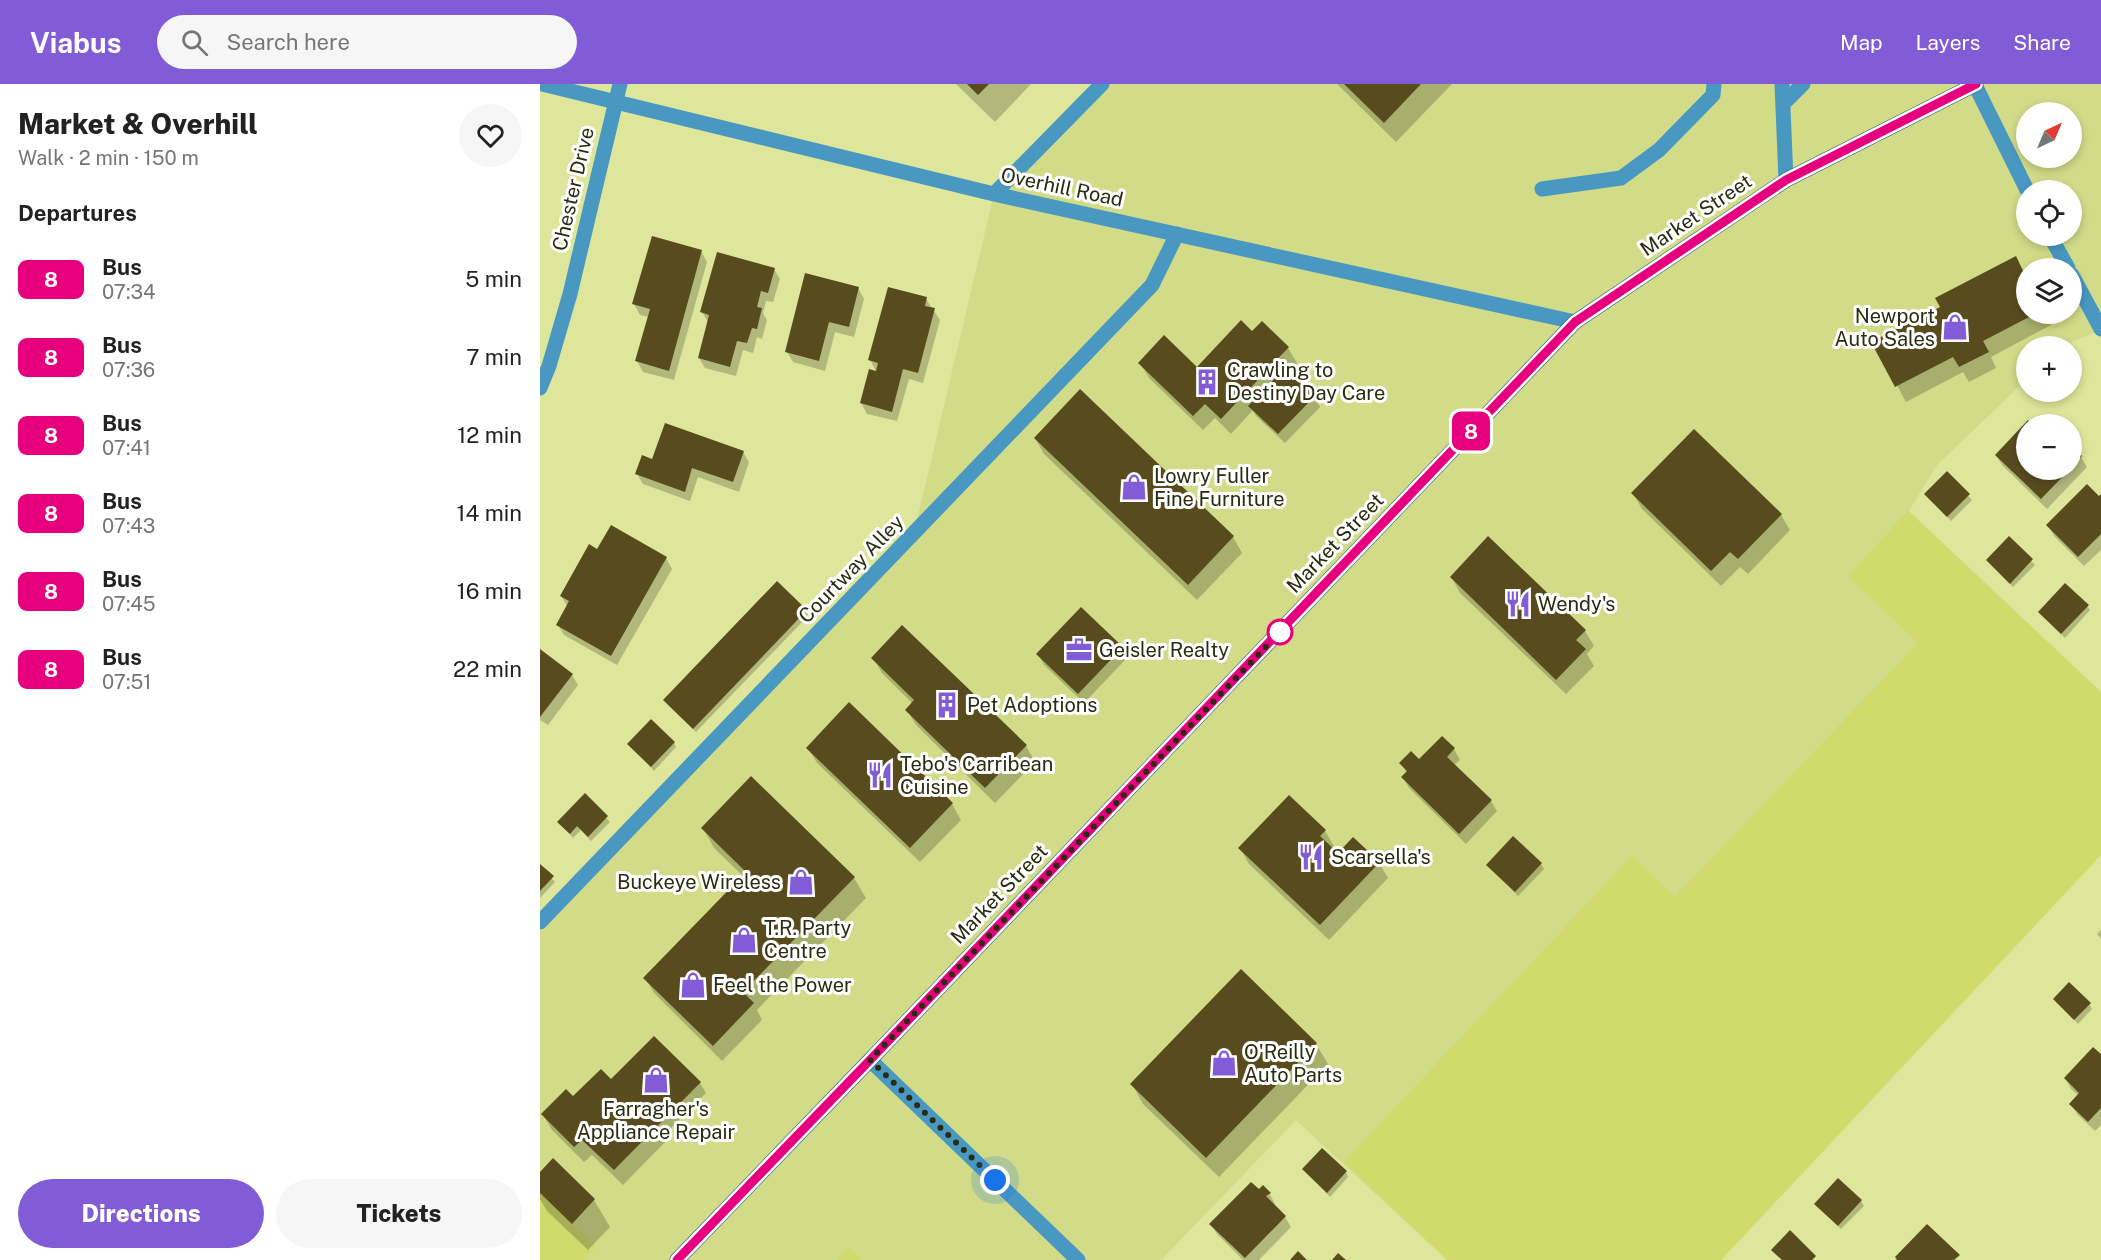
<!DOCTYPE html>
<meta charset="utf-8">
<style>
:root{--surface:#fff;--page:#f6f6f6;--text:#222;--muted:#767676;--accent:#825cd6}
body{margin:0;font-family:"Public Sans",sans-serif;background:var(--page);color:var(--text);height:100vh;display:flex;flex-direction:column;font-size:22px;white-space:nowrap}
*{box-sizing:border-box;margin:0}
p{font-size:20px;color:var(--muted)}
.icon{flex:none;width:33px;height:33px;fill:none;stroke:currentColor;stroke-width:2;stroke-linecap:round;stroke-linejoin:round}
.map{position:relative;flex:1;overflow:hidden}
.side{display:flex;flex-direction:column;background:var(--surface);width:540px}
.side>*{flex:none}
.badge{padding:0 12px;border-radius:9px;font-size:21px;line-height:39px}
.needle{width:39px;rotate:44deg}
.tools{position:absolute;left:1476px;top:18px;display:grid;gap:12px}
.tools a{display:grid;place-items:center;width:66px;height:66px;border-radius:50%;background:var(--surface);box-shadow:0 3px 9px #0003;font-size:30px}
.you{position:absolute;width:30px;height:30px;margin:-15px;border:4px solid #fff;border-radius:50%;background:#1a73e8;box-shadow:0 0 0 9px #1a73e833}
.map>.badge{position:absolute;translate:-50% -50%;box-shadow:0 0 0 3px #fff}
h2{padding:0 18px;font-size:22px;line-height:54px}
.round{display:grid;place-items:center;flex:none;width:63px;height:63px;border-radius:32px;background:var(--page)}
.overview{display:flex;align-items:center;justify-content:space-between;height:102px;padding:0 18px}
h1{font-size:28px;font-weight:800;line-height:45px}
.action{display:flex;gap:12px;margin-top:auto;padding:12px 18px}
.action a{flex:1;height:69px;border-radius:36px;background:var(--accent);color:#fff;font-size:24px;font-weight:800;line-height:69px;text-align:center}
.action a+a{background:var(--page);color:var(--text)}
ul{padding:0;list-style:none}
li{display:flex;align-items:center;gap:18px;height:78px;padding:0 18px}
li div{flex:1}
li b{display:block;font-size:22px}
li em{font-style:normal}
li .badge{min-width:66px;font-weight:700;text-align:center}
header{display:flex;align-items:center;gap:36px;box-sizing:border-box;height:84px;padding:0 30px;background:var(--accent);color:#fff}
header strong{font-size:28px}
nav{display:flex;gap:33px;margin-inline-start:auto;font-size:21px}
.search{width:420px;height:54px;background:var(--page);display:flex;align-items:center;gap:15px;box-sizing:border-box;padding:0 21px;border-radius:33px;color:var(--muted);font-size:22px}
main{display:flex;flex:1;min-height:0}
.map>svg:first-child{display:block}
</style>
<header>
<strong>Viabus</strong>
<div class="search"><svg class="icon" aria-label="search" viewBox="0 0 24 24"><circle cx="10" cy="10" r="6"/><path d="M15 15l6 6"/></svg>Search here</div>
<nav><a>Map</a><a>Layers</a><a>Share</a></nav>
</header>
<main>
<section class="side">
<div class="overview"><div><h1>Market &amp; Overhill</h1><p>Walk · 2 min · 150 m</p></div><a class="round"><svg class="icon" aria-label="heart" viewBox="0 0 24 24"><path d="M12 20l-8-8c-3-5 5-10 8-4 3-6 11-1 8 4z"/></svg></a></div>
<h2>Departures</h2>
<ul>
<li><span class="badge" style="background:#e6007e;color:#fff">8</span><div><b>Bus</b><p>07:34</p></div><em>5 min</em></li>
<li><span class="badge" style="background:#e6007e;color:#fff">8</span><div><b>Bus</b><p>07:36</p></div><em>7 min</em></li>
<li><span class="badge" style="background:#e6007e;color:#fff">8</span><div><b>Bus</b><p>07:41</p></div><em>12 min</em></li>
<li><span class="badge" style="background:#e6007e;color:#fff">8</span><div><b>Bus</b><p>07:43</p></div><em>14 min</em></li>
<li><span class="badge" style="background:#e6007e;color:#fff">8</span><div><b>Bus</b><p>07:45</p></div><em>16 min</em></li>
<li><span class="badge" style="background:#e6007e;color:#fff">8</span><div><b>Bus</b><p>07:51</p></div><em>22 min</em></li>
</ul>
<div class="action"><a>Directions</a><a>Tickets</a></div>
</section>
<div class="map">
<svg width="1561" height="1176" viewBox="0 0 1561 1176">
<rect width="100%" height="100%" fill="#dde69b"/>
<path fill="#d1db88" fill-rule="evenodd" d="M 562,0 L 1561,0 L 1561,246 L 1522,262 L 1486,262 L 1486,296 L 1397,381 L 1369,427 L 1561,608 L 1561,771 L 1181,1176 L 907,1176 L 756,1036 L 621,1176 L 0,1176 L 0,838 L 374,449 L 454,110 ZM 1486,28 L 1532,28 L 1532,74 L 1486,74 ZM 1486,106 L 1532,106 L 1532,152 L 1486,152 ZM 1486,184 L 1532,184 L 1532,230 L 1486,230 Z"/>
<path fill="#d0db6b" d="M 1368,427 L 1561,608 L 1561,771 L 1181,1176 L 908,1176 L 804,1078 L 1092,772 L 1135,813 L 1378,559 L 1308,492 Z
M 0,1109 L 56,1163 L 44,1176 L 0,1176 Z
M 309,1163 L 322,1176 L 297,1176 Z"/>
<path fill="#0003" d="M 416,0 L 491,0 L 455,38 Z
M 797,0 L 912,0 L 856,58 Z
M 161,167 L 167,178 L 134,296 L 103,288 L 97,277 L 109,233 L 100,231 L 94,220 Z
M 1475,174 L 1486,194 L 1486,230 L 1505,230 L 1511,241 L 1451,273 L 1456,284 L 1429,298 L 1423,288 L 1366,318 L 1334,259 L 1402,224 Z
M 234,185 L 240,195 L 233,218 L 226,217 L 223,229 L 227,236 L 222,255 L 217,253 L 213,269 L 203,266 L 196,292 L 165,284 L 159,274 L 168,238 L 162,228 Z
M 318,204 L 324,215 L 314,253 L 295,248 L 285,287 L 253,278 L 247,268 Z
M 386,215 L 400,236 L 383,299 L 369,295 L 357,337 L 327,330 L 321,319 L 337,289 L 330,276 Z
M 722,239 L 748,264 L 757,279 L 749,288 L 774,312 L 780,323 L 745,359 L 716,332 L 713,326 L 691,350 L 675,334 L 663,346 L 609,294 L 600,279 L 657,285 L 712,249 Z
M 540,307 L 693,453 L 702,469 L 657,516 L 504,370 L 495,354 Z
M 1488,338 L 1490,340 L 1486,340 L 1486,386 L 1532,386 L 1532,363 L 1541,373 L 1547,383 L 1507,425 L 1462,381 L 1456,371 Z
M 203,368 L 209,378 L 199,408 L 158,393 L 150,417 L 103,400 L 97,390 L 113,377 Z
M 1407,389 L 1432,416 L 1411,437 L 1386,410 Z
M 1093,409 L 1241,431 L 1250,446 L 1208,490 L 1200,483 L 1181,502 L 1102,425 Z
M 1561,412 L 1561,466 L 1544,482 L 1514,452 L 1508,441 Z
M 1469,454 L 1495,481 L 1473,503 L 1448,477 Z
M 58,467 L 126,474 L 132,485 L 77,581 L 24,551 L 18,541 L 28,523 L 21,512 Z
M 912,494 L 1045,547 L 1054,562 L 1047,570 L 1054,582 L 1026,610 L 920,509 Z
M 1547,522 L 1550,526 L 1525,554 L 1500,529 Z
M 265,527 L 268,532 L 156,648 L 128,621 L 125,616 Z
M 581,564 L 587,574 L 544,619 L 504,581 L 498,570 Z
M 0,567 L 32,591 L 38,601 L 8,641 L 0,636 Z
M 333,574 L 486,662 L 495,678 L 455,719 L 376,641 L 367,626 L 373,620 L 342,589 Z
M 902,654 L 914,665 L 920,676 L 914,681 L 951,717 L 957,727 L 926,760 L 869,704 L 863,693 L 867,689 L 861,679 L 879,677 Z
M 134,659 L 136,663 L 114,687 L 89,660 Z
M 268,664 L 412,720 L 421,736 L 380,778 L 277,679 Z
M 211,694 L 314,794 L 326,814 L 217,926 L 222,936 L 182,977 L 114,909 L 105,894 L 204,793 L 174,764 L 163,744 Z
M 45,711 L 70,738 L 51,757 L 41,746 L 33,754 L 19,738 Z
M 785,747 L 794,762 L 792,765 L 798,771 L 839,779 L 848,794 L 789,856 L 709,780 L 700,764 Z
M 1001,780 L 1004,785 L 978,812 L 947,781 Z
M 0,782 L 15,798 L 0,814 Z
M 1561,846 L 1561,855 L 1557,850 Z
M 1514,915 L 1549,920 L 1552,925 L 1538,940 Z
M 776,960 L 788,980 L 679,1093 L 603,1020 L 592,1000 Z
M 1561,973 L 1561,1041 L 1555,1047 L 1537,1030 L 1531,1020 L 1539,1012 L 1531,1005 L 1526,995 Z
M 160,999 L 166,1009 L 122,1053 L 125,1058 L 83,1101 L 52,1071 L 44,1078 L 12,1046 L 3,1031 L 33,1015 Z
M 764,1086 L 806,1088 L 808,1093 L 790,1113 Z
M 0,1090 L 54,1116 L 70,1143 L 48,1166 L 7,1127 L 0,1115 Z
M 719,1107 L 729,1109 L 735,1120 L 734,1121 L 745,1133 L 751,1143 L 719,1176 L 703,1176 L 677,1150 L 671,1140 Z
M 1321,1117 L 1324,1122 L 1301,1145 L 1276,1120 Z"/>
<path fill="#584c1f" d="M 427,0 L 449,0 L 438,11 Z
M 804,0 L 881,0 L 844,39 Z
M 112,152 L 162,166 L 129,287 L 95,277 L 110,225 L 92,220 Z
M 177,168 L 235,184 L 228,209 L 221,207 L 217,223 L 222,224 L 217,245 L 212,244 L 207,259 L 197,257 L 190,283 L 158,274 L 169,231 L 160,228 Z
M 1476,172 L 1486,193 L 1486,230 L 1495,230 L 1443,257 L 1449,268 L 1419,283 L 1413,273 L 1355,303 L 1331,258 L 1400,223 L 1395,214 Z
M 265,189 L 319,203 L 309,243 L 289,238 L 279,277 L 245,268 Z
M 348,203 L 387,213 L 385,222 L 395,224 L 378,289 L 363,285 L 352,328 L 320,319 L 329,285 L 336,287 L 338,279 L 328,276 Z
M 701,236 L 712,247 L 722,237 L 749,263 L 681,335 L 665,320 L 653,332 L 598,279 L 624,251 L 657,283 Z
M 746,283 L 775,312 L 738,350 L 708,322 Z
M 540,305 L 694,452 L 648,501 L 494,354 Z
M 1488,336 L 1493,340 L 1486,340 L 1486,386 L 1529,386 L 1501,415 L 1455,371 Z
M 125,339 L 204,367 L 193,398 L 152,384 L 145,408 L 95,390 L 102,371 L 112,375 Z
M 1154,345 L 1242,430 L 1198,475 L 1190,468 L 1171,487 L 1091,409 Z
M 1532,361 L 1542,372 L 1532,383 Z
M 1407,387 L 1430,410 L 1407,433 L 1384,410 Z
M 1547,400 L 1559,412 L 1561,410 L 1561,450 L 1538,473 L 1506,441 Z
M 71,441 L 127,473 L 71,572 L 16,541 L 29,517 L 20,512 L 49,460 L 57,465 Z
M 948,452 L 1046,546 L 1036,556 L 1046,565 L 1016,596 L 910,493 Z
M 1469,452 L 1493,475 L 1470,500 L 1446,476 Z
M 237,497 L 267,526 L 153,645 L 123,616 Z
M 1525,499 L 1549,521 L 1521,550 L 1498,528 Z
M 541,523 L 583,563 L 538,610 L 496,570 Z
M 362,541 L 487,661 L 445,704 L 365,626 L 374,616 L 331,574 Z
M 0,565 L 33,590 L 0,633 Z
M 309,618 L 413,719 L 370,764 L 266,664 Z
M 111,635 L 135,658 L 111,683 L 87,660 Z
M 902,652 L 915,664 L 907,673 L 952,716 L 919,750 L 861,693 L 867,687 L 859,679 L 871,667 L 879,675 Z
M 211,692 L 315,793 L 203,908 L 214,919 L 173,962 L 103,894 L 206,788 L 161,744 Z
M 45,709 L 68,732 L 48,753 L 37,742 L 30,750 L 17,738 Z
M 749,711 L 786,746 L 780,752 L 798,769 L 813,753 L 840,778 L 780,841 L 698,764 Z
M 973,752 L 1002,779 L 975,808 L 946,781 Z
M 0,780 L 14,792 L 0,807 Z
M 701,885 L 777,959 L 666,1074 L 590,1000 Z
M 1529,898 L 1551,919 L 1534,936 L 1513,915 Z
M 114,952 L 161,998 L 74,1086 L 42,1056 L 34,1063 L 1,1030 L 26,1005 L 33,1012 L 61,985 L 71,995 Z
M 1553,963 L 1561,970 L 1561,1024 L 1548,1038 L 1529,1020 L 1539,1009 L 1524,994 Z
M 782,1064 L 807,1087 L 787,1109 L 762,1085 Z
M 13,1074 L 55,1115 L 32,1140 L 0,1109 L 0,1088 Z
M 1298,1094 L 1322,1116 L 1298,1142 L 1274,1120 Z
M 711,1098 L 719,1105 L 723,1101 L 731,1109 L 726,1112 L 746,1132 L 705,1174 L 669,1140 Z
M 1387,1140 L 1420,1171 L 1414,1176 L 1357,1176 L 1355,1173 Z
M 1250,1146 L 1276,1172 L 1272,1176 L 1242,1176 L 1231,1166 Z
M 758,1167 L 767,1176 L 750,1176 Z
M 798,1169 L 806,1176 L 792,1176 Z"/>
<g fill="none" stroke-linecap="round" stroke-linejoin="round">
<path stroke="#4998c2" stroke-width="15" d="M 1002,105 L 1081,94 L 1119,66 L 1173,11 L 1174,0
M 0,838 L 612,201 L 637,150"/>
<path stroke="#4998c2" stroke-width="15" d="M 2,0 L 454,110 L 1035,238
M 1242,0 L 1246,96
M 1435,1 L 1487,106
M 1243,20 L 1263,0
M 454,110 L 562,0
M 1510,152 L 1528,184
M 1532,191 L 1561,245
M 0,304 L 9,282 L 30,210 L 80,0
M 330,976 L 538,1176"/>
<path stroke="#1a5471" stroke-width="15" d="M 137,1176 L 330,976 L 1035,238 L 1246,96 L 1436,0"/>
</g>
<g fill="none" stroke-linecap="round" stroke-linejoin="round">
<g stroke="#fff" stroke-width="14">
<path id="line" d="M 137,1176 L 330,976 L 1035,238 L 1246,96 L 1436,0"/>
</g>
<use href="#line" stroke="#e6007e" stroke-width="9"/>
<path stroke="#292c0e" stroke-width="6" stroke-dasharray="0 10.8" d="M 455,1096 L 330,976 L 742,546 L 740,548"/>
</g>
<defs>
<g id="shop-bare" transform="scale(2.07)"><path d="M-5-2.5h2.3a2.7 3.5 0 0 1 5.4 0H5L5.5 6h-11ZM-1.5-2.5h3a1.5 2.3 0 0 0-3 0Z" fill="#825cd6" stroke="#fff" stroke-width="2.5" paint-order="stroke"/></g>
<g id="building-bare" transform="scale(2.07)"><path d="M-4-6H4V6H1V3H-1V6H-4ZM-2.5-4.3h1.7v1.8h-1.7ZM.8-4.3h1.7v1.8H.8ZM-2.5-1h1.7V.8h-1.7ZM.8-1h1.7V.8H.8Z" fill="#825cd6" stroke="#fff" stroke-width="2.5" paint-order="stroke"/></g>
<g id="restaurant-bare" transform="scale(2.07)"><path d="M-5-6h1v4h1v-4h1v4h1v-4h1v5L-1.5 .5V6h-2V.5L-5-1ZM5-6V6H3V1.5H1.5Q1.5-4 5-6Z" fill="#825cd6" stroke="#fff" stroke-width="2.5" paint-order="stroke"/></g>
<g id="office-bare" transform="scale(2.07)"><path d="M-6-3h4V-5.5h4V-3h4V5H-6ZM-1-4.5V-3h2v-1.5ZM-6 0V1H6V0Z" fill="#825cd6" stroke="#fff" stroke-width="2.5" paint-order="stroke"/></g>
</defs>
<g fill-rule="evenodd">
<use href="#shop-bare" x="1415" y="243"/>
<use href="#building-bare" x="667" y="298"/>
<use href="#shop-bare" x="594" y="403"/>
<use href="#restaurant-bare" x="978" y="520"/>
<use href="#office-bare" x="539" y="566"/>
<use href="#building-bare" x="407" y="621"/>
<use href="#restaurant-bare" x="340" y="691"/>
<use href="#restaurant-bare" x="771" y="773"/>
<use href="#shop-bare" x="261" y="798"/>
<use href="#shop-bare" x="204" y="856"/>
<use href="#shop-bare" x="153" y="901"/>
<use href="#shop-bare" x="684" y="979"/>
<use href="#shop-bare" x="116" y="996"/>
</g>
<circle fill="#fff" stroke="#e6007e" stroke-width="3" cx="740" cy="548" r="12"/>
<g text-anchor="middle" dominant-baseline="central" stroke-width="6" stroke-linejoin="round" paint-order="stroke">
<g font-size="20" fill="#292c0e" stroke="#fff">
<text transform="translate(522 103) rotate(12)">Overhill Road</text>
<text transform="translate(33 105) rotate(-77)">Chester Drive</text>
<text transform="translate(1156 131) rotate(-34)">Market Street</text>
<text transform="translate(795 459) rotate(-46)">Market Street</text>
<text transform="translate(311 485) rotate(-46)">Courtway Alley</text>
<text transform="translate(459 810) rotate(-46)">Market Street</text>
</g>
<g font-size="20" fill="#292c0e" stroke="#fff" text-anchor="start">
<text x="1395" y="232" text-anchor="end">Newport<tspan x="1395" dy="23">Auto Sales</tspan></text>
<text x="687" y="286">Crawling to<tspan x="687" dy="23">Destiny Day Care</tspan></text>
<text x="614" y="392">Lowry Fuller<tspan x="614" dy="23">Fine Furniture</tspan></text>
<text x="998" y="520">Wendy's</text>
<text x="559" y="566">Geisler Realty</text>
<text x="427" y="621">Pet Adoptions</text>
<text x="360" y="680">Tebo's Carribean<tspan x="360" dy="23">Cuisine</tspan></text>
<text x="791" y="773">Scarsella's</text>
<text x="241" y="798" text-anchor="end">Buckeye Wireless</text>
<text x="224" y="844">T.R. Party<tspan x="224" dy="23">Centre</tspan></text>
<text x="173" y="901">Feel the Power</text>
<text x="704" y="968">O'Reilly<tspan x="704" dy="23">Auto Parts</tspan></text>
<text x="116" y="1025" text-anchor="middle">Farragher's<tspan x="116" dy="23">Appliance Repair</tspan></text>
</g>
</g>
</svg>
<div class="tools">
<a><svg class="needle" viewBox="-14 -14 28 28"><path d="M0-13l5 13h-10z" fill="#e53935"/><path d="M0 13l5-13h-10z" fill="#767676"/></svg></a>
<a><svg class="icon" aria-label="locate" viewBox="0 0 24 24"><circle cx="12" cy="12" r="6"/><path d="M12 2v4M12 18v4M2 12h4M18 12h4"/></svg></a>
<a><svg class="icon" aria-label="layers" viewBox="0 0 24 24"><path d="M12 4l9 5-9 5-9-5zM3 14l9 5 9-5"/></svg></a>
<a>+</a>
<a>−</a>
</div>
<div class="you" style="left:455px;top:1096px"></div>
<b class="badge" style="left:931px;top:347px;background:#e6007e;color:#fff">8</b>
</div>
</main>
